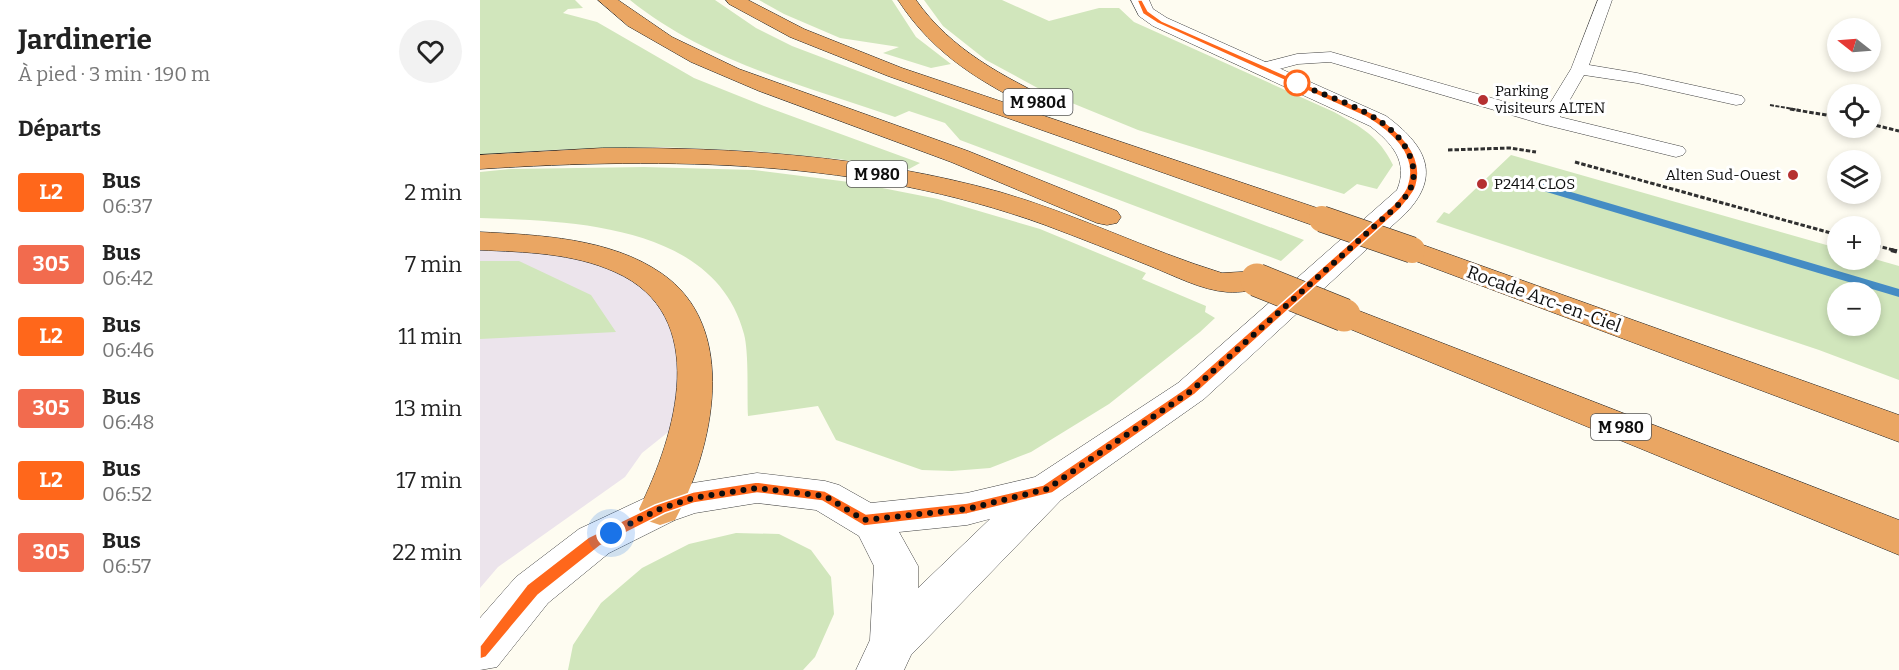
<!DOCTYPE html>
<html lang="fr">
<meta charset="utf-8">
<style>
:root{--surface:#fff;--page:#f2f2f2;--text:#222;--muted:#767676}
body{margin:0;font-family:Bitter,serif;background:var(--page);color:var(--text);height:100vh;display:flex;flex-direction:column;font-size:22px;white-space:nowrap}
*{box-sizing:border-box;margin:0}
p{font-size:20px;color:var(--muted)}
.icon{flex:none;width:33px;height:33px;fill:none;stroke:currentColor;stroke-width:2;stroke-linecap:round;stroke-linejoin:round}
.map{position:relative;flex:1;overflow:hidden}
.sheet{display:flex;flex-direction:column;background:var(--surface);width:480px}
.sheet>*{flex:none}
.badge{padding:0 12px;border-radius:4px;font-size:21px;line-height:39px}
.needle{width:39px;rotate:287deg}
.tools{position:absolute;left:1347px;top:18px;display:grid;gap:12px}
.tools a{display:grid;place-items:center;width:54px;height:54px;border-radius:50%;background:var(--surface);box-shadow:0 3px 9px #0003;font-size:30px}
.you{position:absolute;width:30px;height:30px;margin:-15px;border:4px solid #fff;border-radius:50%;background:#1a73e8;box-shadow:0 0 0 9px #1a73e833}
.map>.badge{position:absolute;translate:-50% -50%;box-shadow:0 0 0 3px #fff}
h2{padding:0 18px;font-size:22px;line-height:54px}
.round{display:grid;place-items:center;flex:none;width:63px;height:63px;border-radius:32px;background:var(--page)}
.headline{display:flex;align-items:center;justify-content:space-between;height:102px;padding:0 18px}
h1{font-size:28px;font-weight:700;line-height:45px}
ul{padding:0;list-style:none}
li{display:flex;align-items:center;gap:18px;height:72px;padding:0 18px}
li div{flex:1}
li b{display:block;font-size:22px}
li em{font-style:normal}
li .badge{min-width:66px;font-weight:700;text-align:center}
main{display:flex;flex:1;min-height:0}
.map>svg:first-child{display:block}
</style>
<main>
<section class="sheet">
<div class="headline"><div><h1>Jardinerie</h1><p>À pied · 3 min · 190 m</p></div><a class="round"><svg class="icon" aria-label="heart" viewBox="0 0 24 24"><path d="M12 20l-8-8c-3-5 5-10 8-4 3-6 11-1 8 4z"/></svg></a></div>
<h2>Départs</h2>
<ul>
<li><span class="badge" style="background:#ff671b;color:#fff">L2</span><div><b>Bus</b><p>06:37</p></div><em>2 min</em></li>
<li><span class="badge" style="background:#f26b4e;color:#fff">305</span><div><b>Bus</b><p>06:42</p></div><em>7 min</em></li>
<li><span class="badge" style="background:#ff671b;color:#fff">L2</span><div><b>Bus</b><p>06:46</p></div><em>11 min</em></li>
<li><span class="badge" style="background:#f26b4e;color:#fff">305</span><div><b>Bus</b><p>06:48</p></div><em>13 min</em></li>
<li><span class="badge" style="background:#ff671b;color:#fff">L2</span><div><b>Bus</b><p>06:52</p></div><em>17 min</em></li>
<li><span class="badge" style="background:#f26b4e;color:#fff">305</span><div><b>Bus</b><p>06:57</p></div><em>22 min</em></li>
</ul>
</section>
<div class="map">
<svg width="1419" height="670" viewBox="0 0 1419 670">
<rect width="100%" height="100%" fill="#fefcf1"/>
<path fill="#ece4ec" d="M 0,241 L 75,247 L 183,291 L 212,413 L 162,453 L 145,477 L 18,567 L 0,588 Z"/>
<path fill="#d1e6bc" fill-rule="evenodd" d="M 0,0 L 95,0 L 103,8 L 88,9 L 83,13 L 117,22 L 214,78 L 284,106 L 440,163 L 429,169 L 358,159 L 275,151 L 183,147 L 70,150 L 0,155 Z
M 150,0 L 235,0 L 276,28 L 312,46 L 824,240 L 801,261 L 480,140 L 465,123 L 429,111 L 415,117 C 325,86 225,61 150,0 Z
M 279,0 L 412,0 L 436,37 L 471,64 L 451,68 L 403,53 L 419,47 L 360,38 L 304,14 Z
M 444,0 L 522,0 L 569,21 L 619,8 L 639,8 L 654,22 L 854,112 C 881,127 899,136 913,165 L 897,189 L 877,184 L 864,194 L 658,130 L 565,92 L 506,60 L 463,26 Z
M 1031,155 L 1357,248 L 1358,260 L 1391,258 L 1419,266 L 1419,380 L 1339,350 L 956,222 L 964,212 L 969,214 ZM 1390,292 L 1390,326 L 1358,326 L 1358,292 Z
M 164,167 L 274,170 L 377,183 L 458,199 L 560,229 L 666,273 L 662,279 L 726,306 L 725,312 L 735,318 L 720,332 L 629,404 L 551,452 L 510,468 L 472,471 L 442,470 L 356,440 L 338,406 L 268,416 C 267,394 269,353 264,334 C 235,224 92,221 0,218 L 0,172 L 31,169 Z
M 0,261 L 39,261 L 111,295 L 136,332 L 0,339 Z
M 256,533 L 299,534 L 331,550 L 351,577 L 354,614 L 335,657 L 323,670 L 88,670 L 93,645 L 121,603 L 162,568 L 209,544 Z"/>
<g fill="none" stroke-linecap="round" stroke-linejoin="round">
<path fill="#458cc4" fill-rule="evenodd" d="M 1047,179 L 1419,289 L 1419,297 L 1043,185 L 1043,181 Z"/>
<g stroke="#414141" stroke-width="1">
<path id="lane" d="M 1118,0 L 1132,0 L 1109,65 L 1157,73 L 1262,96 L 1265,100 L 1262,104 L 1256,105 L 1157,83 L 1104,75 L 1080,117 L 1203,147 L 1206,151 L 1203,155 L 1196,157 L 1062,124 L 850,62 L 818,64 L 784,73 L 776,68 L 778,64 L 817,54 L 851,52 L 1064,113 L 1091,69 Z"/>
</g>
<g stroke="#414141" stroke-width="1">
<path id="street" d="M 651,0 L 669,0 L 673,9 L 687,18 L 906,116 C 944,144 963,174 926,213 L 724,399 L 581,500 L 431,655 L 424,670 L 376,670 L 390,640 L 394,566 L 379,536 L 336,510 L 277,503 L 215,513 L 195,520 L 129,553 L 68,603 L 17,667 L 0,670 L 0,618 L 36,577 L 99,529 L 165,498 L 213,483 L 277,473 L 345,481 L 359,485 L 391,503 L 487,493 L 555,477 L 698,383 L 917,190 C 929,162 912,143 890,126 L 673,26 L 659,16 ZM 510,519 L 438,588 L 438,566 L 419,532 L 487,525 Z"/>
</g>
<g stroke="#1f1f1f" stroke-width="1">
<path id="highway" d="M 118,0 L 138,0 L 192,37 L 259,69 L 488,151 L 637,211 L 641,217 L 637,223 L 627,225 L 617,223 L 471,162 L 279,91 L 211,62 L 148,26 Z
M 246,0 L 268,0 L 324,29 L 422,68 L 852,213 L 856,219 L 852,225 L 842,227 L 832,225 L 408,76 L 310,37 L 249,4 Z
M 418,0 L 436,0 C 471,50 524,77 578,103 L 581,108 L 578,113 L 570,115 L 562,113 C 503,83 455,57 418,0 Z
M 123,148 C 257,147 390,156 520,192 C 596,214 667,250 742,273 L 777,271 L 788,274 L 792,280 L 788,286 C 775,290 761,293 747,292 C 721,290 695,276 670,266 C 635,252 600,238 565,225 C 383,159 190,157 0,169 L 0,155 Z
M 0,232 C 59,235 130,238 181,273 C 261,327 233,449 195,520 L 180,525 L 165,520 L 159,509 C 196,435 232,315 135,272 C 93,253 45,252 0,250 Z
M 932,241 L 1419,415 L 1419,442 L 922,256 L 917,250 L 922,244 Z
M 864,305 L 1419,520 L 1419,555 L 853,322 L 848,315 L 853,308 Z"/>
</g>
<path stroke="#303030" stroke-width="2" stroke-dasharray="4 1.5" stroke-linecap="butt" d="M 1290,105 L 1319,110"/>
<path stroke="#303030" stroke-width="3" stroke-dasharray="4.5 2" stroke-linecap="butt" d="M 1310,109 L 1358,117
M 1390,124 L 1419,131
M 968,150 L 1030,148 L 1056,152
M 1095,162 L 1358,235
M 1390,244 L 1417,251"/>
<path stroke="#303030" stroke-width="4" stroke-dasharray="6 3" stroke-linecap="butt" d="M 1411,250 L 1419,252"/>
<use href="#lane" fill="#fff" fill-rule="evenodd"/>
<use href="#street" fill="#fff" fill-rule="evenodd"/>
<use href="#highway" fill="#eaa663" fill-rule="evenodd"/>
<g stroke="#1f1f1f" stroke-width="27" stroke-linecap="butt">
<path id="highway-bridge-far1" d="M 842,219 L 932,250"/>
</g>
<g stroke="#1f1f1f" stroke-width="34" stroke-linecap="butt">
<path id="highway-bridge" d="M 777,280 L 864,315"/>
</g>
<use href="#highway-bridge-far1" stroke="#eaa663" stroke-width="26"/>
<use href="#highway-bridge" stroke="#eaa663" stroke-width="33"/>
</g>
<path fill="#ff671b" stroke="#fff" stroke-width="1.5" d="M 657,0 L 662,0 L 668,11 L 682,21 L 892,113 C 916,128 946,154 936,186 C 934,194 925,202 920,209 L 715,394 L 572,493 L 487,514 L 384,526 L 342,501 L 277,493 L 214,503 L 185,513 L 120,546 L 58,595 L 6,657 L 0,659 L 0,646 L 47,585 L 109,537 L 175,505 L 213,492 L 277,482 L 345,491 L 386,514 L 487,503 L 563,485 L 706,388 L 913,205 C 917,200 925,193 927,186 C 938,155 909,131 886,117 L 677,23 L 663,14 Z"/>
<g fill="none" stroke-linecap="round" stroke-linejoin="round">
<path stroke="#0e0e0e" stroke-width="6" stroke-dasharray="0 10.8" d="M 131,533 L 180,509 L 213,498 L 277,488 L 345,496 L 384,520 L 487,509 L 567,489 L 711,391 L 916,207 C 921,202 927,196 930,189 C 935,181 934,170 932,162 C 918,115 856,101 817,83"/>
</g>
<circle fill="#fff" stroke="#ff671b" stroke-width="3" cx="817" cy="83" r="12"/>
<g fill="#b53031" stroke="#fff" stroke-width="2">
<circle cx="1003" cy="100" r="6"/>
<circle cx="1313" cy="175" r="6"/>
<circle cx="1002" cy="184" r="6"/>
</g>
<g text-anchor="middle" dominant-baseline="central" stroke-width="6" stroke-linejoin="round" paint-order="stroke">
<g font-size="15" fill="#0e0e0e" stroke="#fff" text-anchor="start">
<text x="1015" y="91">Parking<tspan x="1015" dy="17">visiteurs ALTEN</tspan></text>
<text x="1301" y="175" text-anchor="end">Alten Sud-Ouest</text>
<text x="1014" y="184">P2414 CLOS</text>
</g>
<g fill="#fff" stroke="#565656" stroke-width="1.5">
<rect x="523.5" y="89" width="69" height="26" rx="4.5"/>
<rect x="367" y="161" width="60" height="26" rx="4.5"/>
<rect x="1111" y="414" width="60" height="26" rx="4.5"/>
</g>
<g font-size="16" font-weight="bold" fill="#0e0e0e">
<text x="558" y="102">M 980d</text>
<text x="397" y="174">M 980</text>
<text x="1141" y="427">M 980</text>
</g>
<g font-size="18" fill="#0e0e0e" stroke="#fff">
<text transform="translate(1064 299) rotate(20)">Rocade Arc-en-Ciel</text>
</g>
</g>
</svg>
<div class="tools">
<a><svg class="needle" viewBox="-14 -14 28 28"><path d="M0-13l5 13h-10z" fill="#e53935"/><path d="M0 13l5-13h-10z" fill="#767676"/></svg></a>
<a><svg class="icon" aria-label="locate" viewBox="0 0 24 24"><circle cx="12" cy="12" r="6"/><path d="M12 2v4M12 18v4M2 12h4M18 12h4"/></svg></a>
<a><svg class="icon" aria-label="layers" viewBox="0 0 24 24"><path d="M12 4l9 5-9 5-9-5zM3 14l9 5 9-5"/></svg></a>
<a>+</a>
<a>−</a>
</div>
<div class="you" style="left:131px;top:533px"></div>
</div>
</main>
